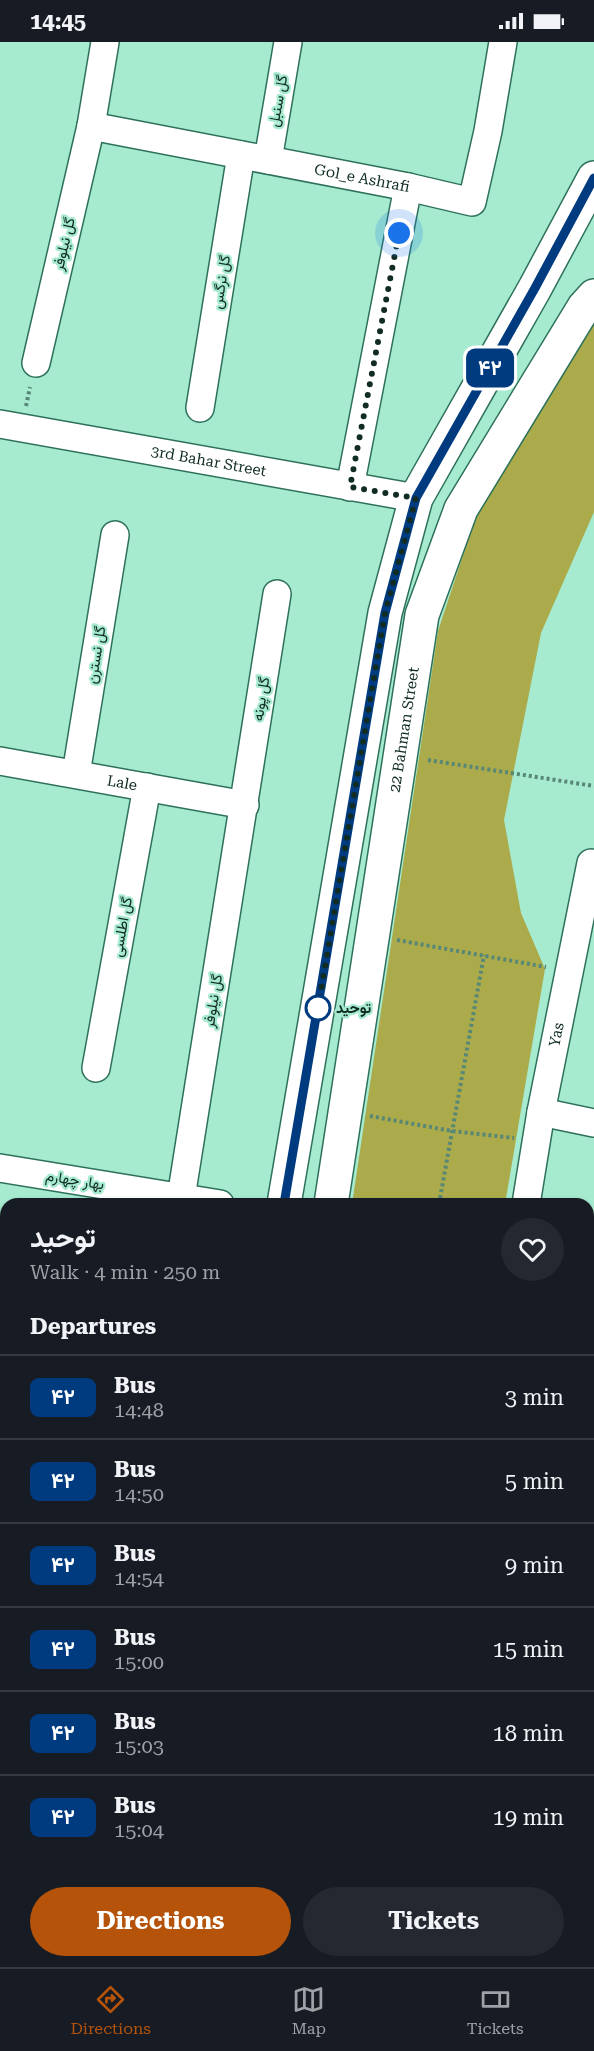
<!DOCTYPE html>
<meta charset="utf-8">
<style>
:root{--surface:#171b24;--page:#242831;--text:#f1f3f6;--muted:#9ea1a6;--line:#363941;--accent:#b45309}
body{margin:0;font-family:"Roboto Serif",Vazirmatn,serif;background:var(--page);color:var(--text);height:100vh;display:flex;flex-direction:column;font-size:22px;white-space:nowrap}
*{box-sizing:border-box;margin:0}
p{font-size:20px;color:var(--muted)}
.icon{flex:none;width:33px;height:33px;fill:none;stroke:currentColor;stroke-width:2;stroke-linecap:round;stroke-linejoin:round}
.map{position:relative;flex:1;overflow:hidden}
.side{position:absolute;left:0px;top:1156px;width:594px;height:770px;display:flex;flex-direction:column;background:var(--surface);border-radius:18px 18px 0 0;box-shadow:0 2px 4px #0004}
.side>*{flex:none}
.badge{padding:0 12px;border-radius:9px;font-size:21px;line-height:39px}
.you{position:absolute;width:30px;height:30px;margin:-15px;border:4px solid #fff;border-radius:50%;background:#1a73e8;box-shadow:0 0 0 9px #1a73e833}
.map>.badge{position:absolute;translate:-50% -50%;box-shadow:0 0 0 3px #fff}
h2{padding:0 30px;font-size:22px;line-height:54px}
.round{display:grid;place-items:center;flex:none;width:63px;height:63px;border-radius:32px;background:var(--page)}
.summary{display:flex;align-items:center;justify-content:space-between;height:102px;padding:0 30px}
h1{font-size:28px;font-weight:700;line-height:45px}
.button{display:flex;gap:12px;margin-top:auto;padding:12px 30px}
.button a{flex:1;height:69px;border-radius:36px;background:var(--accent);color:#fff;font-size:24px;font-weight:700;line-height:69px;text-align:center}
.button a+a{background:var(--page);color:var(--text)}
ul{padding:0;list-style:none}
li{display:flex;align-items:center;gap:18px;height:84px;padding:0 30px;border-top:2px solid var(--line)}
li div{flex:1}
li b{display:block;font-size:22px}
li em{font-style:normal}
li .badge{min-width:66px;font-weight:700;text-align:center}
.status{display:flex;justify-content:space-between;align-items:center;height:42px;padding:0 30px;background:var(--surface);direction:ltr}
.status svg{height:16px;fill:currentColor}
.dock{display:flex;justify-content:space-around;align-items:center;height:84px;border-top:2px solid var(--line);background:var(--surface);font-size:16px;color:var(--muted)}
.dock a{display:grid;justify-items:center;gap:3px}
.dock .current{color:var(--accent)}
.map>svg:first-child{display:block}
</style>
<div class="status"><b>14:45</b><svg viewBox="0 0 49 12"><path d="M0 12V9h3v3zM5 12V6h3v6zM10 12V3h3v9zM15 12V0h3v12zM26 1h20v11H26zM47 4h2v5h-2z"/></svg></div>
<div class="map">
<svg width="594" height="1925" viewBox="0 0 594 1925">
<rect width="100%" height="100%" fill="#a6eacf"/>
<path fill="#acab4c" d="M 594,280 L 594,470 L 541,591 L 504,778 L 521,871 L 545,927 L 505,1162 L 352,1162 L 438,589 L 477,471 Z
M 588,1467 L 594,1471 L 594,1798 L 588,1794 Z
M 217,1920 L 271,1920 L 271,1925 L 217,1925 Z"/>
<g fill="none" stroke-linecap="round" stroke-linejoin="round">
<g stroke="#2e715b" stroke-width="30">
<g id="minor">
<path id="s1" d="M 91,84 L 408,145 L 472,160 L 488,89 L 503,0"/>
<path d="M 268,118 L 288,0"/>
<path d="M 36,321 L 91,84 L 105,0"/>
<path d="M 200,366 L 241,113"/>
<path id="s2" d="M 0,382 L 416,456"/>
<path d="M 350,445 L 408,145"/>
<path id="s3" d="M 0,719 L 245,763"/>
<path d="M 76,732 L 115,493"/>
<path d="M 96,1026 L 147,745"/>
<path d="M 541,1070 L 594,1081"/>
<path d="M 0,1126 L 220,1162"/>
<path d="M 180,1162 L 277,552"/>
<path id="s4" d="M 526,1162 L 541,1070 L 591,821"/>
<path d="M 0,1393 L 6,1394"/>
</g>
</g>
<g stroke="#2e715b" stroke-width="36">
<g id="major">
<path d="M 284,1162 L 385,571 L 416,456 L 535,246 L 594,136"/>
<path id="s5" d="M 331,1162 L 422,573 L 461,467 L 584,265 L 594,254"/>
<path d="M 588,1427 L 594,1430"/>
<path d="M 157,1925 L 158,1920"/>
<path d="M 199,1925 L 200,1920"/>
</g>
</g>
<path stroke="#588775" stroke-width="4" stroke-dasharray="3 3" stroke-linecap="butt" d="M 26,364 L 30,345
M 428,718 L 594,744
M 397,898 L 546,925
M 370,1074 L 452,1089 L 514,1096
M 439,1162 L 484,913"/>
<use href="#minor" stroke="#fff" stroke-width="27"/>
<use href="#major" stroke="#fff" stroke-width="33"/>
</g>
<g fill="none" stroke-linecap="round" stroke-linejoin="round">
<g stroke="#fff" stroke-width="14">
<path id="line" d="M 284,1162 L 385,571 L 416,456 L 535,246 L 594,136"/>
</g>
<use href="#line" stroke="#003b80" stroke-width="9"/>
<path stroke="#102c23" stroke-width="6" stroke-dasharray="0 10.8" d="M 318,966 L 385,571 L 416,456 L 350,445 L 399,191"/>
</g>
<circle fill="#fff" stroke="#003b80" stroke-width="3" cx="318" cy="966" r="12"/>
<g text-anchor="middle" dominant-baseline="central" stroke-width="4.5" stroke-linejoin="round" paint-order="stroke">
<g font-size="15" fill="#102c23" stroke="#a6eacf">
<text transform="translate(278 59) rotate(-80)">گل سنبل</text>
<text stroke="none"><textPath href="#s1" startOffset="276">Gol_e Ashrafi</textPath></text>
<text transform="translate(64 202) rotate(-77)">گل نیلوفر</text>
<text transform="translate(221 240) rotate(-81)">گل نرگس</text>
<text stroke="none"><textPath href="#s2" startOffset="212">3rd Bahar Street</textPath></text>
<text transform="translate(96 613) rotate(-81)">گل نسترن</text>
<text transform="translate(261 657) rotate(-81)">گل پونه</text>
<text stroke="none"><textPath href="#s5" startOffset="480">22 Bahman Street</textPath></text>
<text stroke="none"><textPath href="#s3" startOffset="124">Lale</textPath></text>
<text transform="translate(122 885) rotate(-80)">گل اطلسی</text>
<text transform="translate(213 959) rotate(-81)">گل نیلوفر</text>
<text stroke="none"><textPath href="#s4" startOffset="172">Yas</textPath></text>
<text transform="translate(75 1138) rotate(9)">بهار چهارم</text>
</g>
<g font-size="15" font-weight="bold" fill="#102c23" stroke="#a6eacf" text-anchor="start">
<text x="336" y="966">توحید</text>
</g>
</g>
</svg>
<div class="you" style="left:399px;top:191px"></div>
<b class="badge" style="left:490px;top:326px;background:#003b80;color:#fff">۴۲</b>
<section class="side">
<div class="summary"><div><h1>توحید</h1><p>Walk · 4 min · 250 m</p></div><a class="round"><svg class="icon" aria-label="heart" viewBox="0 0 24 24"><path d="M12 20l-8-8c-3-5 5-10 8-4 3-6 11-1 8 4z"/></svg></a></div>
<h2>Departures</h2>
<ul>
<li><span class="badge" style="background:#003b80;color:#fff">۴۲</span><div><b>Bus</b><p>14:48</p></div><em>3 min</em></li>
<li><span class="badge" style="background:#003b80;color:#fff">۴۲</span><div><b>Bus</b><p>14:50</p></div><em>5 min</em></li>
<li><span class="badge" style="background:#003b80;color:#fff">۴۲</span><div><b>Bus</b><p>14:54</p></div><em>9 min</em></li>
<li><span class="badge" style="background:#003b80;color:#fff">۴۲</span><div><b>Bus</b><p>15:00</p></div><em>15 min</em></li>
<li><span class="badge" style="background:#003b80;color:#fff">۴۲</span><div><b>Bus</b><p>15:03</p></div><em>18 min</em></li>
<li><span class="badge" style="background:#003b80;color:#fff">۴۲</span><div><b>Bus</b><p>15:04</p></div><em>19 min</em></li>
</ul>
<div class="button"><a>Directions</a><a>Tickets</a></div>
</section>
</div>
<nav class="dock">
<a class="current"><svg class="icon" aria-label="directions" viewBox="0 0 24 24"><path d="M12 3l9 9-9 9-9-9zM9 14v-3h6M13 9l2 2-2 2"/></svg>Directions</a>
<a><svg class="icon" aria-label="map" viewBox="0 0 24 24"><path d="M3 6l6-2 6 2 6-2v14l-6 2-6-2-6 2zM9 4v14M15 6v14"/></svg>Map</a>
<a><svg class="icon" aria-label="tickets" viewBox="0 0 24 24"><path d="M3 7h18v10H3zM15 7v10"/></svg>Tickets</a>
</nav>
